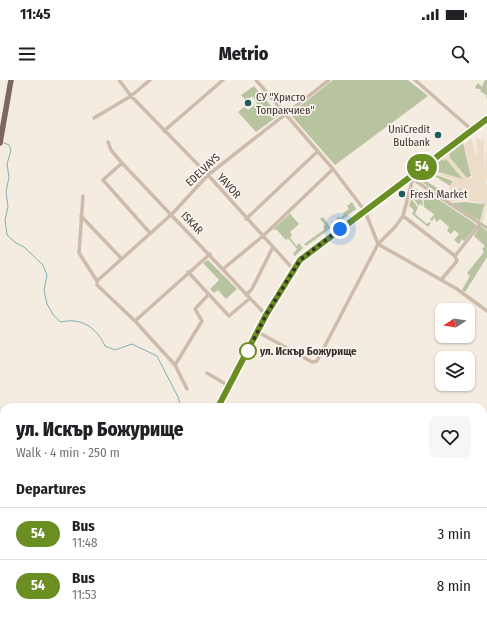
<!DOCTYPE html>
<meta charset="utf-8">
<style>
:root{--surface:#fff;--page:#f6f6f6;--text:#202124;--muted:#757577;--line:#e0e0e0}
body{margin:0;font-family:"Fira Sans Condensed",sans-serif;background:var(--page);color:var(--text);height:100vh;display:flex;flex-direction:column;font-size:15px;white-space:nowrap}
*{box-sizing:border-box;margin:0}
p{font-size:13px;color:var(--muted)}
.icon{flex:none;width:22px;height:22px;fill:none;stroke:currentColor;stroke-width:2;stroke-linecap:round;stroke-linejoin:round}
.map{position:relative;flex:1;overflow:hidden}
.details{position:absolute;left:0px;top:323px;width:487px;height:216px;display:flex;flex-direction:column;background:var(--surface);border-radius:12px 12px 0 0;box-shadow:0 1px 3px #0004}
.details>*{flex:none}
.badge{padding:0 8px;border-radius:13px;font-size:14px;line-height:26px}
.needle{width:26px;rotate:258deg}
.buttons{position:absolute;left:435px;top:223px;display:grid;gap:8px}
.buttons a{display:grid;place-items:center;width:40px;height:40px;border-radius:8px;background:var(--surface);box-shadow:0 1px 3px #0004;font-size:20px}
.you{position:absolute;width:20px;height:20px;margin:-10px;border:3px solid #fff;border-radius:50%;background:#1a73e8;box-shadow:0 0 0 6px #1a73e833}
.map>.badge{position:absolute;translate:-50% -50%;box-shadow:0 0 0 2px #fff}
h2{padding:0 16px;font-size:15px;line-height:36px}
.round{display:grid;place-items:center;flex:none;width:42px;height:42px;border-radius:8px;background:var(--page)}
.summary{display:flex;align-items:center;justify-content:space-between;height:68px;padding:0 16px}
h1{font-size:19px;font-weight:800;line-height:30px}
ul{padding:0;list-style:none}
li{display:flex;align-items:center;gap:12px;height:52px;padding:0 16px;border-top:1px solid var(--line)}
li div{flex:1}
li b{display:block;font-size:15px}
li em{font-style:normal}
li .badge{min-width:44px;font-weight:700;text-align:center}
.status{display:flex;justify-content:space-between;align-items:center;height:28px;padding:0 20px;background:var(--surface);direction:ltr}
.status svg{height:11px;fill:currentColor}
header{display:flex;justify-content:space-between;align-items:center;height:52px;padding:0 16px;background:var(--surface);font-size:18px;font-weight:800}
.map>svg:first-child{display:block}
</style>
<div class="status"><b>11:45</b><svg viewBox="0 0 49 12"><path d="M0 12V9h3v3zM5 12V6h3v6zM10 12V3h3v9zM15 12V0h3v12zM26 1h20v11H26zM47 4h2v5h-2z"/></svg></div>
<header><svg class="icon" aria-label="menu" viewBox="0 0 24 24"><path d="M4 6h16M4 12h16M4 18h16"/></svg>Metrio<svg class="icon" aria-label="search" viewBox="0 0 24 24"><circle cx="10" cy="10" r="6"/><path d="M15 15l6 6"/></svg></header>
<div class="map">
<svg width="487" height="539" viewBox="0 0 487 539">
<rect width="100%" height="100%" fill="#f4ebe1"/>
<path fill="#b8c4a0" d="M 333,0 L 408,0 L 428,16 L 335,85 L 290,34 Z
M 485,0 L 487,0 L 487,20 L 486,15 L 480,11 L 481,9 L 477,9 L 475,7 L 478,3 L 482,7 Z
M 254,6 L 279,35 L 256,52 L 238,32 L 244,27 L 248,30 L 257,23 L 252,16 L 246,21 L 241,15 Z
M 463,63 L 471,96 L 467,98 L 449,77 L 450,76 L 449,74 Z
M 443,79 L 446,79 L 463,99 L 458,99 L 431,90 L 432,86 Z
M 423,92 L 428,92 L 453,101 L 450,106 L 430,93 L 426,101 L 443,112 L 441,115 L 422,102 L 421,95 Z
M 415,108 L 421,112 L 423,126 L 420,124 L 419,126 L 412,117 Z
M 459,108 L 471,117 L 459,119 L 445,117 L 449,111 L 453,117 L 458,117 Z
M 423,112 L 431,117 L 432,115 L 477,145 L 464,161 L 462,159 L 459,164 L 454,160 L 459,154 L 454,150 L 451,154 L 447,151 L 449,147 L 440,139 L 437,142 L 435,140 L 435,137 L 432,141 L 430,140 L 434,134 L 424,127 Z
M 411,119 L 418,127 L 415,134 L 427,144 L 429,142 L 431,143 L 428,147 L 412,134 L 414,130 L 409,126 Z
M 352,122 L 356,129 L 334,146 L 331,142 L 333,141 L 334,143 L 338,136 L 340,138 L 344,135 L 343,133 L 349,129 L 347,126 Z
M 465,122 L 482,124 L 485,122 L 480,141 L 451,123 Z
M 291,133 L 291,135 L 299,144 L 290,152 L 292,155 L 290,158 L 297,166 L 299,163 L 303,168 L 295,176 L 293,174 L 297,169 L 288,158 L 286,160 L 276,149 L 274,150 L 273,149 Z
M 323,137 L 331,148 L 306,166 L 304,164 L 325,149 L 323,147 L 325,145 L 320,139 Z
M 480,146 L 487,151 L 487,177 L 465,212 L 462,210 L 470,196 L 467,193 L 484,172 L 482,169 L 485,166 L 474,156 Z
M 208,180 L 237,209 L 226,219 L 218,210 L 214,213 L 210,209 L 219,200 L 203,183 Z"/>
<path fill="#ecdcc8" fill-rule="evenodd" d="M 476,57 L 481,61 L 484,60 L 484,95 L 487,58 L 487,99 L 485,102 L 487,105 L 487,123 L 483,142 L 481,141 L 485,122 L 481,123 L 464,120 L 450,122 L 447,120 L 467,118 L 472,115 L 459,108 L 458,116 L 453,116 L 449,108 L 454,100 L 428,91 L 423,91 L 456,66 L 458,67 L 449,74 L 449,77 L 467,99 L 472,97 L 464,65 L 472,58 L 476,77 L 477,77 ZM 442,79 L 444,81 L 446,79 L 463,99 L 432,90 L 432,85 Z"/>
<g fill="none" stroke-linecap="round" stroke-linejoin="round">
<path stroke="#7fb0b2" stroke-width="1" d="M 2,62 L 9,65 L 11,70 L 7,84 L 9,97 L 6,112 L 8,127 L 5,140 L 7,155 L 16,163 L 24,167 L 43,185 L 47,195 L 44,210 L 47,224 L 54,236 L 61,242 C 81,237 97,248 105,266 L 115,270 L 132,264 L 157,276 L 178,317 L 181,327
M 361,535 L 364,539"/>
<path stroke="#cdbbac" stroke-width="3.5" d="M 119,0 L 131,16 L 208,95 L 293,189
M 256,0 L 333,89 L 365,131 L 378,164 L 457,209 L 487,231
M 415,0 L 472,50
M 94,38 L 131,16 L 150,0
M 164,51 L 223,0
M 108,62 L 111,70 L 122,83 L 266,235
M 122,83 L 103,100 L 150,153
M 414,94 L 417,102 L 487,148
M 83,116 L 79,173 L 97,201 L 97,205 L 135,241 L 175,285 L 187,309
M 81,136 L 121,178
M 403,136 L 455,176 L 480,144
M 246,139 L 318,71
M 223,189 L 263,156 L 333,89
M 188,192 L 229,236 L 249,219
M 441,200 L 457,181 L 455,176
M 97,201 L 172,134 L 208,95 L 329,0
M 246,215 L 252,209 L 273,167
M 135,241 L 210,174
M 258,252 L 312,282 L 317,281 L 378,164 L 395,147 L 403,136 L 414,94
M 175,285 L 202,241 L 195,229 L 209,214
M 207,293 L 229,306
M 139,535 L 143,539
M 245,535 L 250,539
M 31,539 L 33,535"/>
<path stroke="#a18a7d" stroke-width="5" d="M 218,327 L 266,235 L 300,180 L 487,39
M 109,539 L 111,535"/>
<path stroke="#7d675c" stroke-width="5.5" d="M 0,63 L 11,0"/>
</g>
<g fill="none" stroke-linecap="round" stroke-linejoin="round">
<g stroke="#fff" stroke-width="9">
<path id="line" d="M 218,327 L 266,235 L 300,180 L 487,39"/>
</g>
<use href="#line" stroke="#6b8e23" stroke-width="6"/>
<path stroke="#3b302b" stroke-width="4" stroke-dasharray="0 7.2" d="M 248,271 L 266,235 L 300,180 L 340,149"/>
</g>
<g fill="#1f5a5e" stroke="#fbf5ee" stroke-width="1.5">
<circle cx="248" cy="23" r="4"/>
<circle cx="438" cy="55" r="4"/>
<circle cx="402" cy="114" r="4"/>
</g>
<circle fill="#fff" stroke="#6b8e23" stroke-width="2" cx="248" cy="271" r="8"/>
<g text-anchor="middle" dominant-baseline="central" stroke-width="3.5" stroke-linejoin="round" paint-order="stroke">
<g font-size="11" fill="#3b302b" stroke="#fbf5ee" text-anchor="start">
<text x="256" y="17">СУ "Христо<tspan x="256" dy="13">Топракчиев"</tspan></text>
<text x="430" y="49" text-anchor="end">UniCredit<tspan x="430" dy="13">Bulbank</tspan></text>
<text x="410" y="114">Fresh Market</text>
</g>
<g font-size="11" fill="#3b302b" stroke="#fbf5ee">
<text transform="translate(203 90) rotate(-43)">EDELVAYS</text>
<text transform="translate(229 106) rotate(48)">YAVOR</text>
<text transform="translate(192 143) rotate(47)">ISKAR</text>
</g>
<g font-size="11" font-weight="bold" fill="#3b302b" stroke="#fbf5ee" text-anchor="start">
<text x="260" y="271">ул. Искър Божурище</text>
</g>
</g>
</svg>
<div class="buttons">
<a><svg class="needle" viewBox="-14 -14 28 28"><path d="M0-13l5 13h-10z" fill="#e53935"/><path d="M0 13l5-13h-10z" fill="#757577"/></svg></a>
<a><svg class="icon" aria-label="layers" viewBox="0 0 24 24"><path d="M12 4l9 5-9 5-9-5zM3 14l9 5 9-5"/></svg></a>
</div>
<div class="you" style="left:340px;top:149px"></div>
<b class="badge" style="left:422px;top:87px;background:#6b8e23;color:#fff">54</b>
<section class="details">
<div class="summary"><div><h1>ул. Искър Божурище</h1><p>Walk · 4 min · 250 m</p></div><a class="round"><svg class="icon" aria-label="heart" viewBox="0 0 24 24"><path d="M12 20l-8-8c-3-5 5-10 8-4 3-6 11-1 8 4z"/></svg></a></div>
<h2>Departures</h2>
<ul>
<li><span class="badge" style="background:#6b8e23;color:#fff">54</span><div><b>Bus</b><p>11:48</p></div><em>3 min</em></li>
<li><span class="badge" style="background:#6b8e23;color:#fff">54</span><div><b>Bus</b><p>11:53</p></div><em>8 min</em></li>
</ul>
</section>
</div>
